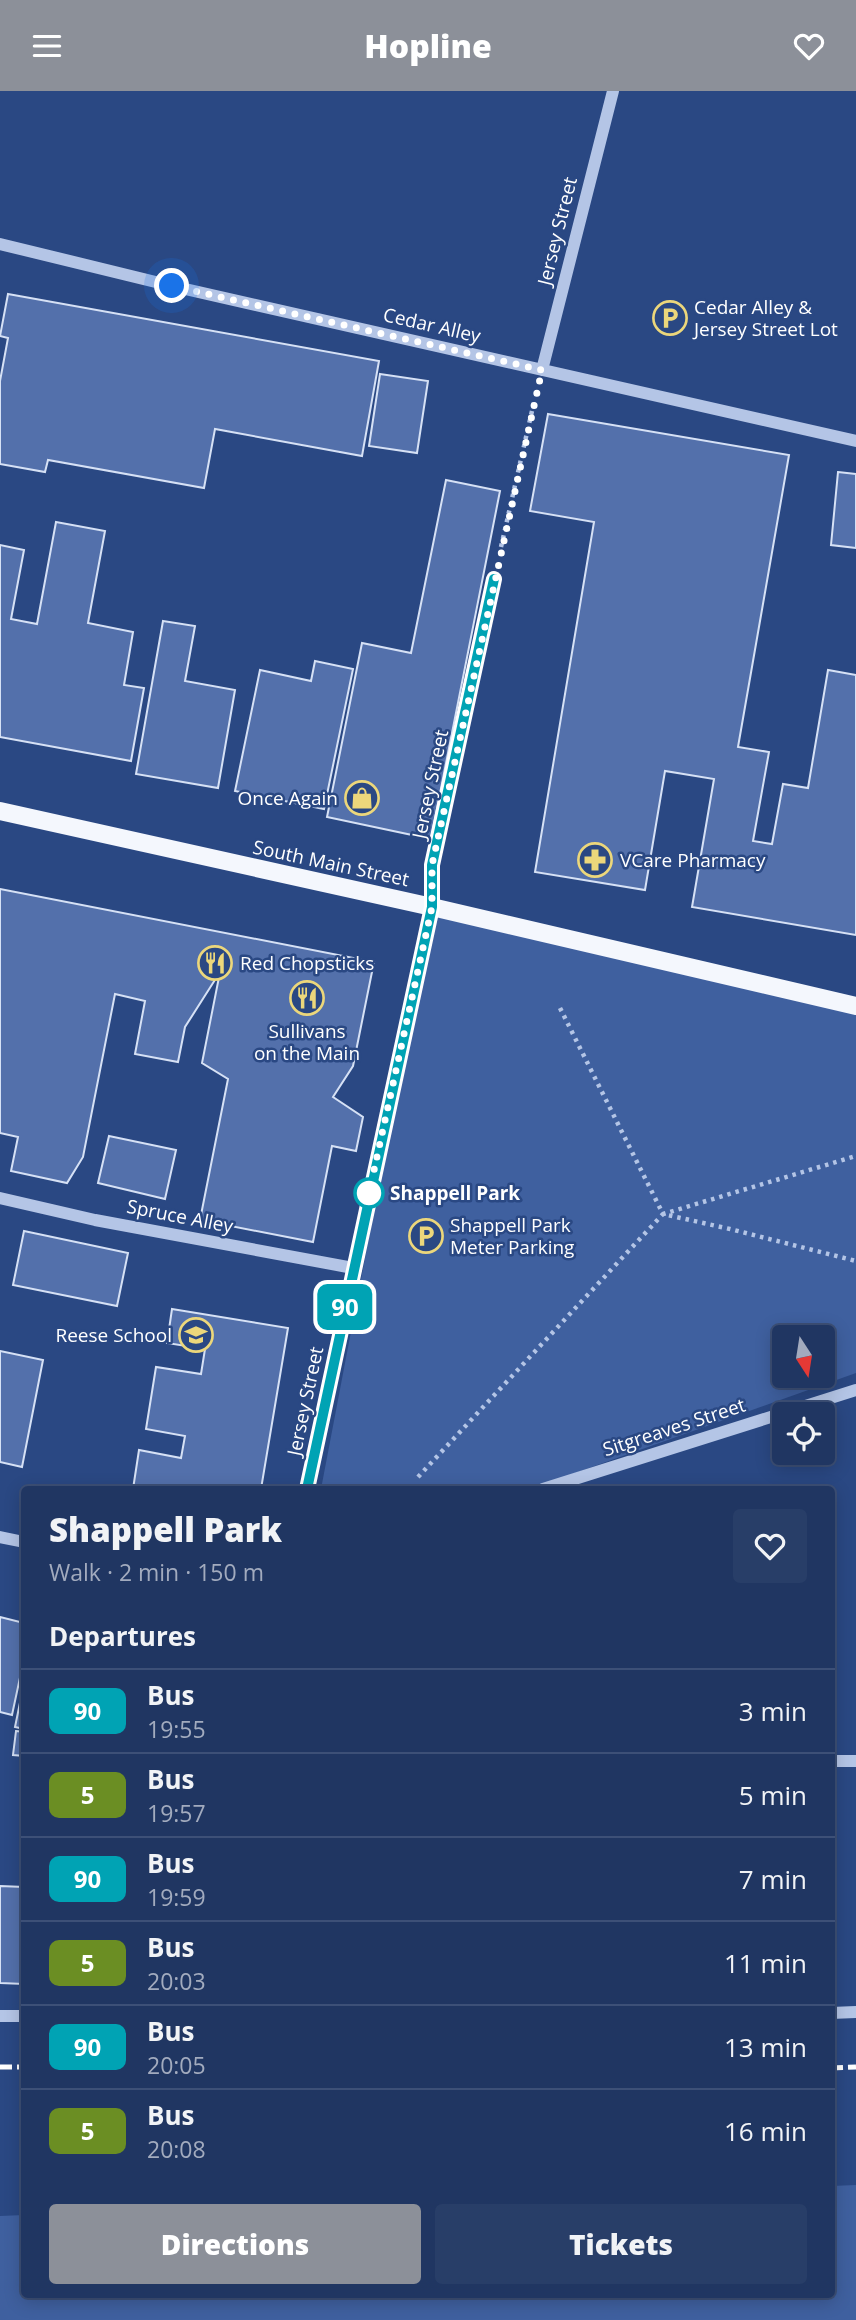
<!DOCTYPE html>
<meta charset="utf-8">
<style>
:root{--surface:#203662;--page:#283e68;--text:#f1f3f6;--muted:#a2abbe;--line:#3d5077;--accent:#8c9099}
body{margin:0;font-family:"Open Sans",sans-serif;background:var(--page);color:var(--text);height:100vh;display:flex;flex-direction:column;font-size:26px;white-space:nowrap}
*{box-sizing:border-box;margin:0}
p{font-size:23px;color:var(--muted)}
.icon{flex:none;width:38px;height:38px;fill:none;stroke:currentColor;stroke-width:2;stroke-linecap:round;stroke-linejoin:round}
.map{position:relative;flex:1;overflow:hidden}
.panel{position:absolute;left:21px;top:1395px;width:814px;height:812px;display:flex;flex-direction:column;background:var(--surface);border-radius:7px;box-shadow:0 4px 18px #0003,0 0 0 2px var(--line)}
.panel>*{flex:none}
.badge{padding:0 14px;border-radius:10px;font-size:24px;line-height:46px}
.needle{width:46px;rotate:168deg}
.tools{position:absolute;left:772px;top:1234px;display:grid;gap:14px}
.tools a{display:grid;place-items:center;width:63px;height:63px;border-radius:7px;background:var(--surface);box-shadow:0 4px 18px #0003,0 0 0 2px var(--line);font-size:35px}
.you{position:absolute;width:35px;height:35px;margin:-18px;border:5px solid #fff;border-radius:50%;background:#1a73e8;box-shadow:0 0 0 10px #1a73e833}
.map>.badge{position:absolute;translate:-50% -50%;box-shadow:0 0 0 4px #fff}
h2{padding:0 28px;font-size:26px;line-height:63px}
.round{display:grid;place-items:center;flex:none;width:74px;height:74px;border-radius:7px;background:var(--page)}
.head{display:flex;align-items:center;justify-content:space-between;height:119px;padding:0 28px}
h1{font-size:33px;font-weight:800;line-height:52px}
.cta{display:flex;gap:14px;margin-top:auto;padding:14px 28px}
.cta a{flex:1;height:80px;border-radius:7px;background:var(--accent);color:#fff;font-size:28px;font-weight:800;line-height:80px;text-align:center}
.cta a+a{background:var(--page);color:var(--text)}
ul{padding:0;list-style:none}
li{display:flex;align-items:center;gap:21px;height:84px;padding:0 28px;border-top:2px solid var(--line)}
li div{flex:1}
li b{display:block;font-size:26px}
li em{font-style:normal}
li .badge{min-width:77px;font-weight:700;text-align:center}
header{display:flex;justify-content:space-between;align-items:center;height:91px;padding:0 28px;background:var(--accent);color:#fff;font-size:32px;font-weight:800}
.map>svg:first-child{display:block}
</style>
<header><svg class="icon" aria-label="menu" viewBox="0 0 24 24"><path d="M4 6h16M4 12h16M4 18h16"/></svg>Hopline<svg class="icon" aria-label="heart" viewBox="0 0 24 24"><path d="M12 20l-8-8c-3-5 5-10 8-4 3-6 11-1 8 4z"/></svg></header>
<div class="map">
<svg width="856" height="2229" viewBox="0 0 856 2229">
<rect width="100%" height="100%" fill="#2a4883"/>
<path fill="#3f609f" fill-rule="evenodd" d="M 432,816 L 856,908 L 856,1282 L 530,1398 L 321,1398 ZM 784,1246 L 822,1246 L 822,1284 L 784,1284 Z
M 856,2094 L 856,2229 L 0,2229 L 0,2125 L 24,2124 L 24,2203 L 831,2203 L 831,2095 Z"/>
<path fill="#5370ab" stroke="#d6e1f5" stroke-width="2" d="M 8,203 L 379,270 L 362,365 L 215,338 L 204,397 L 48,369 L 45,381 L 0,373 L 0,290 L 8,247 L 0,245 Z
M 380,283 L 428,290 L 417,362 L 369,355 Z
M 548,323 L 789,364 L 738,656 L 769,661 L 753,750 L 772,753 L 783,693 L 808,697 L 828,579 L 856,584 L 856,844 L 692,816 L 714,688 L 665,680 L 645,799 L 535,781 L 594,431 L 530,420 Z
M 838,381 L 856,383 L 856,457 L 831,454 Z
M 446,389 L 500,400 L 431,748 L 327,726 L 362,552 L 411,562 Z
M 56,431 L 105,440 L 88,532 L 133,541 L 124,594 L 144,597 L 131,670 L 0,646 L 0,454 L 24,459 L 11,528 L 37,533 Z
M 163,530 L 195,535 L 185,590 L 235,599 L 218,697 L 136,683 Z
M 315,570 L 353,578 L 324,718 L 235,700 L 260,579 L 311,590 Z
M 0,798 L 374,871 L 353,975 L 333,1006 L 363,1026 L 356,1060 L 332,1055 L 313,1151 L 200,1129 L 228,988 L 202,972 L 220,881 L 185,936 L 178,971 L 135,963 L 145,910 L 115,903 L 83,1066 L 67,1092 L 11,1080 L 18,1046 L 0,1042 Z
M 109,1045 L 176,1059 L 165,1108 L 98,1092 Z
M 24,1140 L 128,1162 L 117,1215 L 13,1194 Z
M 172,1218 L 288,1237 L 261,1398 L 133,1398 L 139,1359 L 181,1367 L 185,1345 L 146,1338 L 156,1276 L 201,1283 L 205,1258 L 167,1252 Z
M 0,1260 L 43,1269 L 22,1376 L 0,1371 Z
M 0,1526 L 24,1532 L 24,1568 L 12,1624 L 0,1621 Z
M 24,1592 L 24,1638 L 15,1636 Z
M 16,1640 L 24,1641 L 24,1665 L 13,1664 Z
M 0,1795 L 24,1796 L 24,1893 L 0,1892 Z"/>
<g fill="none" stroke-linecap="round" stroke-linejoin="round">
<path stroke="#b4c5e6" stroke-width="4.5" stroke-dasharray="3.5 5" stroke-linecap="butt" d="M 501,456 L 534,311
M 560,917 L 663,1123 L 856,1065
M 418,1386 L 663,1123 L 730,1138 L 856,1170"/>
<path stroke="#b4c5e6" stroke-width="12" d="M 0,153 L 172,195 L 856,350
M 542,279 L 613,0
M 0,1107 L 95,1129 L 353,1177
M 307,1398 L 432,816 L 432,774 L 494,488
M 543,1398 L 856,1299
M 0,1446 L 24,1451
M 831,1670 L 856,1670
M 831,1922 L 856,1921
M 0,1925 L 24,1925"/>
<path stroke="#f4f7fd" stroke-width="18" d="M 0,720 L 432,816 L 856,915"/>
<path stroke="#fff" stroke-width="5" stroke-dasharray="12 5" stroke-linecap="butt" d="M 0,1976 L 24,1976
M 831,1977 L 856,1976"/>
</g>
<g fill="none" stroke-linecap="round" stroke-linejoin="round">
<g stroke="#fff" stroke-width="16">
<path id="line" d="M 307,1398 L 432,816 L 432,774 L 494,488"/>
</g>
<use href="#line" stroke="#00a3b4" stroke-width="10"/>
<path stroke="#fff" stroke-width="7" stroke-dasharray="0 12.6" d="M 172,195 L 542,279 L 432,774 L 432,816 L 369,1102"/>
</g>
<defs>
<g id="parking-ring" transform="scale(1.75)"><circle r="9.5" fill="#2a4883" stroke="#ecd77b" stroke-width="1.5"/><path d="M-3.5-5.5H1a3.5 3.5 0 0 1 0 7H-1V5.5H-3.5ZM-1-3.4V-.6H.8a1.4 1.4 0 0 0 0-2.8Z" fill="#ecd77b"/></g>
<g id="shop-ring" transform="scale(1.75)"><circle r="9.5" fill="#2a4883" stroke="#ecd77b" stroke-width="1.5"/><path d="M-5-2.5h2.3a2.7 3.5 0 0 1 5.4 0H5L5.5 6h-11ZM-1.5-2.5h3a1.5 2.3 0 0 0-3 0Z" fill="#ecd77b"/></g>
<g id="pharmacy-ring" transform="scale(1.75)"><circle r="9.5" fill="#2a4883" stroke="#ecd77b" stroke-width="1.5"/><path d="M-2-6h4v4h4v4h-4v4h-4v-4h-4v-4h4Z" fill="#ecd77b"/></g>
<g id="restaurant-ring" transform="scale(1.75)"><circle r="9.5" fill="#2a4883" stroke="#ecd77b" stroke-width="1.5"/><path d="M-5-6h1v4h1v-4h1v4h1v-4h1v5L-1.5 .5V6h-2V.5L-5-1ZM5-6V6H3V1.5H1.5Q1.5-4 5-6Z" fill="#ecd77b"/></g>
<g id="school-ring" transform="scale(1.75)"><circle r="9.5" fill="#2a4883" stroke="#ecd77b" stroke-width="1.5"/><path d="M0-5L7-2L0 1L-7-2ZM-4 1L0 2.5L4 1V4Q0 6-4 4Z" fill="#ecd77b"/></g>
</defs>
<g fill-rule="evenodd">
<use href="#parking-ring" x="670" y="227"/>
<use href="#shop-ring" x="362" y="707"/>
<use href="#pharmacy-ring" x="595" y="769"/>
<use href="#restaurant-ring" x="215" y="872"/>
<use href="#restaurant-ring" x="307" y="907"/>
<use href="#parking-ring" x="426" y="1145"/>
<use href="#school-ring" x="196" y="1244"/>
</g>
<circle fill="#fff" stroke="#00a3b4" stroke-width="3.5" cx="369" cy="1102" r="14"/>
<g text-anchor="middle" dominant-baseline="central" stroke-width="5" stroke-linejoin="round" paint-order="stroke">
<g font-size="19" fill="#fff" stroke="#2a4883">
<text transform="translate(557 140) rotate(-76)">Jersey Street</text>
<text transform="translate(432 234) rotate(13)">Cedar Alley</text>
<text transform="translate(430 693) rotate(-78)">Jersey Street</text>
<text transform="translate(331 772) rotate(12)">South Main Street</text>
<text transform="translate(180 1125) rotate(11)">Spruce Alley</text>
<text transform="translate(305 1310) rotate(-78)">Jersey Street</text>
<text transform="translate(674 1336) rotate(-18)">Sitgreaves Street</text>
</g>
<g font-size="19" fill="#fff" stroke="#2a4883" text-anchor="start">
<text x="694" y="216">Cedar Alley &amp;<tspan x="694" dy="22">Jersey Street Lot</tspan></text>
<text x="338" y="707" text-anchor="end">Once Again</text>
<text x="620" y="769">VCare Pharmacy</text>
<text x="240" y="872">Red Chopsticks</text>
<text x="307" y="940" text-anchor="middle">Sullivans<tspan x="307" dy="22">on the Main</tspan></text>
<text x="450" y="1134">Shappell Park<tspan x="450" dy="22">Meter Parking</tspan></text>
<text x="172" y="1244" text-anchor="end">Reese School</text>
</g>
<g font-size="19" font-weight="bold" fill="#fff" stroke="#2a4883" text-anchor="start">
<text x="390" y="1102">Shappell Park</text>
</g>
</g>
</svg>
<div class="tools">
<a><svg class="needle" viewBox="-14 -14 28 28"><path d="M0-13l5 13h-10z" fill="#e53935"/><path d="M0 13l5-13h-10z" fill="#a2abbe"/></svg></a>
<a><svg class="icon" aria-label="locate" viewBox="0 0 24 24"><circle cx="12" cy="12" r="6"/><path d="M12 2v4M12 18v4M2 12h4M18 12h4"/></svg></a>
</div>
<div class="you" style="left:172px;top:195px"></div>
<b class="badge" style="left:345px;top:1216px;background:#00a3b4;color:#fff">90</b>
<section class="panel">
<div class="head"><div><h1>Shappell Park</h1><p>Walk · 2 min · 150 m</p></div><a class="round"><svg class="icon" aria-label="heart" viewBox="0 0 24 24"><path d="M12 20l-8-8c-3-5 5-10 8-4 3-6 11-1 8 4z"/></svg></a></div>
<h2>Departures</h2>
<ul>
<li><span class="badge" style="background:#00a3b4;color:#fff">90</span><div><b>Bus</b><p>19:55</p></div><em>3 min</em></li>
<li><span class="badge" style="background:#6b8e23;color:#fff">5</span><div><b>Bus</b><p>19:57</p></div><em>5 min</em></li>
<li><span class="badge" style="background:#00a3b4;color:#fff">90</span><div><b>Bus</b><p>19:59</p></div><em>7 min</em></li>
<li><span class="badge" style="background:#6b8e23;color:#fff">5</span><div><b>Bus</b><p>20:03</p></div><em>11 min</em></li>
<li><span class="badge" style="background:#00a3b4;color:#fff">90</span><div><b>Bus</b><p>20:05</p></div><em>13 min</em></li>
<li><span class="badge" style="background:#6b8e23;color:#fff">5</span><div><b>Bus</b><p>20:08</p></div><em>16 min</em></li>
</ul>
<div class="cta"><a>Directions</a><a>Tickets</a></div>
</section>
</div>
